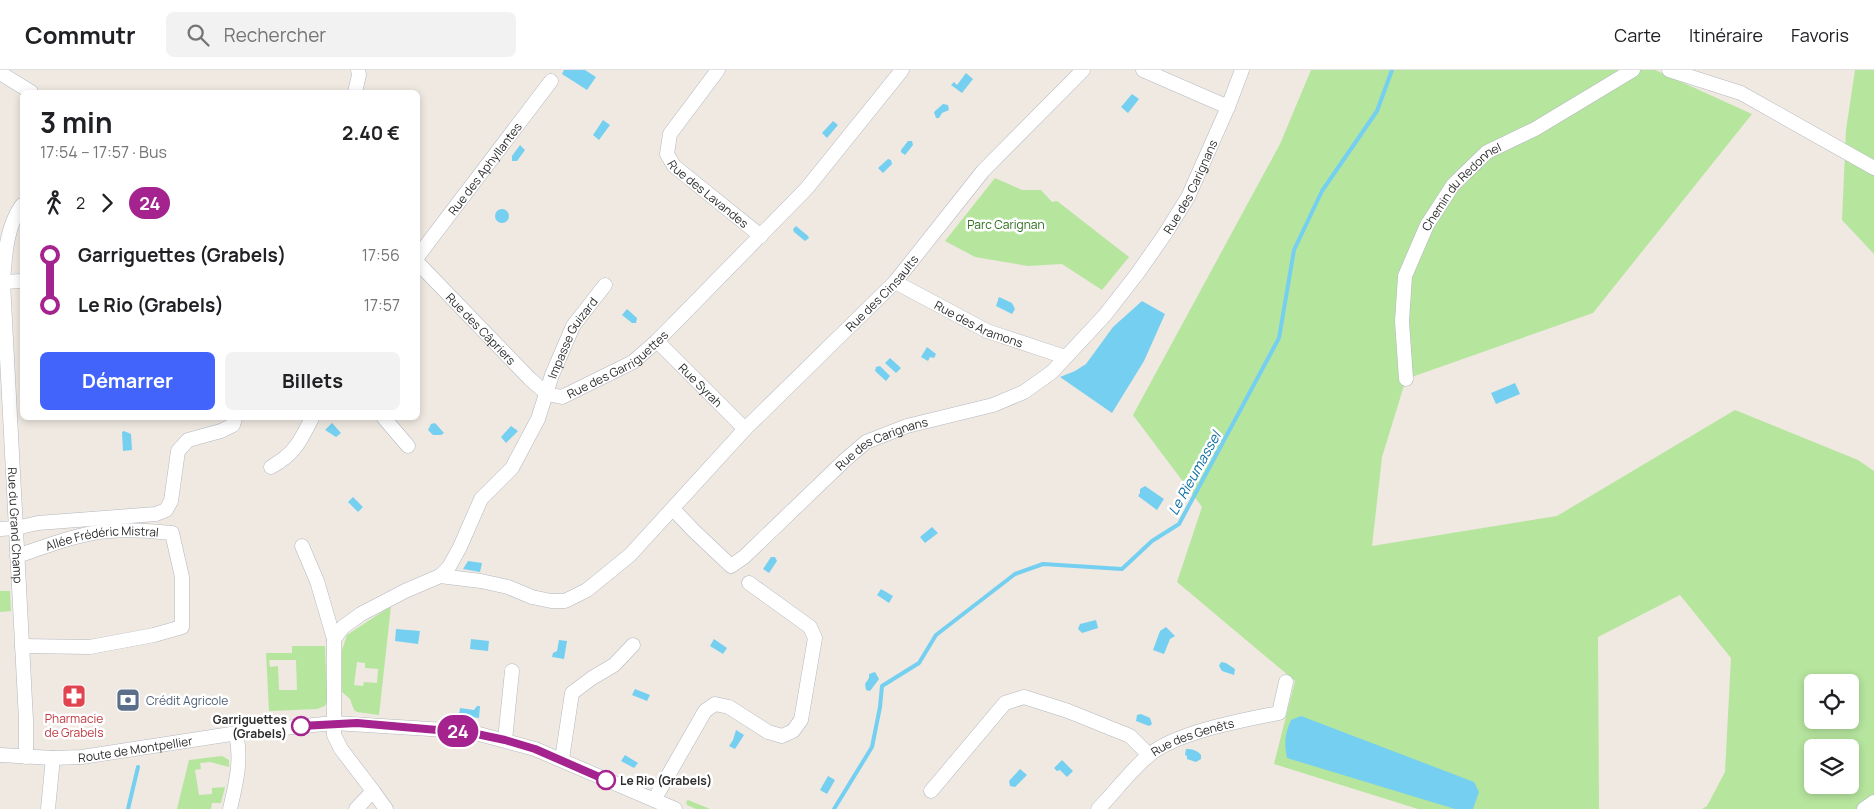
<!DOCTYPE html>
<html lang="fr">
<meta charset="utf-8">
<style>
:root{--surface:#fff;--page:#f2f2f2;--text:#202124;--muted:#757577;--line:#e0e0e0;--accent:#4264fb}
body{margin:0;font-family:Manrope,sans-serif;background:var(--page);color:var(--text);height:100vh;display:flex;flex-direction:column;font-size:19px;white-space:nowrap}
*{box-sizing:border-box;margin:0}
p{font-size:16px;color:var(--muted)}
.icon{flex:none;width:28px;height:28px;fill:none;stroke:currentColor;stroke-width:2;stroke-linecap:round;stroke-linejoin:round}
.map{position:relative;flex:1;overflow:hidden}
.drawer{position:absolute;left:20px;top:20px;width:400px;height:330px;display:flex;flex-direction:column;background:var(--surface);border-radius:8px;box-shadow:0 2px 8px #0003}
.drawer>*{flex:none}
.badge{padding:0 10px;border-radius:16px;font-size:18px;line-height:32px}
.buttons{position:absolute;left:1804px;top:604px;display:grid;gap:10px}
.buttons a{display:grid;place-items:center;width:55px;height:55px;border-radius:8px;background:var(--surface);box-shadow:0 2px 8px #0003;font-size:25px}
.map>.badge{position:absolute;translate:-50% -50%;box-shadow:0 0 0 2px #fff}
.legs{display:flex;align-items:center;gap:8px;height:55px;padding:0 20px;font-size:16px}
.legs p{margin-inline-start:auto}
.headline{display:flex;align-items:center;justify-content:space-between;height:85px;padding:0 20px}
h1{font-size:28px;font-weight:700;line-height:38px}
.cta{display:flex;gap:10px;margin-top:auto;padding:10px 20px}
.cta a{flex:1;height:58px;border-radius:8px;background:var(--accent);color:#fff;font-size:20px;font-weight:700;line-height:58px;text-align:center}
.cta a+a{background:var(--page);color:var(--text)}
ul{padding:0 20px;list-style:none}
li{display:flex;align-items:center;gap:18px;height:50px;font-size:19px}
li i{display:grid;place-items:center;width:8px;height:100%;margin:0 6px;background:currentColor}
li i::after{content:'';width:12px;height:12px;margin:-6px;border:4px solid;border-radius:50%;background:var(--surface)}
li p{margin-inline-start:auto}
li:first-child i{background:linear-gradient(#0000 50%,currentColor 0)}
li:last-child i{background:linear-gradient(currentColor 50%,#0000 0)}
header{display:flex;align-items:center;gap:30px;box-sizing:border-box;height:70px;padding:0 25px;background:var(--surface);border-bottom:1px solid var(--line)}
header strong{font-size:24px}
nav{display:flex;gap:28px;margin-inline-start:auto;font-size:18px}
.search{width:350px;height:45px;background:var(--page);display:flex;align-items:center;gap:12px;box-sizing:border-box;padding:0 18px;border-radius:8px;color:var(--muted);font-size:19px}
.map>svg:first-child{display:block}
</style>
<header>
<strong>Commutr</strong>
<div class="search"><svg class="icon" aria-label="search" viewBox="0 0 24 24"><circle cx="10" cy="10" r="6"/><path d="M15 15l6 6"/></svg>Rechercher</div>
<nav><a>Carte</a><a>Itinéraire</a><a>Favoris</a></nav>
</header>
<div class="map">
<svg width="1874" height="739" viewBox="0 0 1874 739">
<rect width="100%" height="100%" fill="#efe9e1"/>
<path fill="#b6e59e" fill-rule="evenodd" d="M 1311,0 L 1655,0 L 1752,44 L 1593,243 L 1406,309 L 1382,387 L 1372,476 L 1557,446 L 1735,340 L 1858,390 L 1874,401 L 1874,739 L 1702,739 L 1707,736 L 1725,702 L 1731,588 L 1680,525 L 1598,567 L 1599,739 L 1418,739 L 1274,694 L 1295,611 L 1177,512 L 1202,437 L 1133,345 L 1280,74 ZM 1812,612 L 1850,612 L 1850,650 L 1812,650 ZM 1812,678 L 1850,678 L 1850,715 L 1812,715 Z
M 1855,0 L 1874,0 L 1874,184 L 1842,150 L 1846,60 Z
M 995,108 L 1022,120 L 1041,120 L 1052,132 L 1057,131 L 1129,187 L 1102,220 L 1062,194 L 1028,196 L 975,187 L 945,171 Z
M 0,521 L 10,521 L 11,541 L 0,542 Z
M 391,536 L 379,645 L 357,642 L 354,640 L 350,629 L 342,622 L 342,580 L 347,565 ZM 357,592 L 365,593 L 365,598 L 378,599 L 377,613 L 364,612 L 363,616 L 354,615 Z
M 292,576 L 325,576 L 327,630 L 325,636 L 317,639 L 269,641 L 266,583 L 292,583 ZM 269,590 L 296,590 L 297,620 L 279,620 L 278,596 L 270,597 Z
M 222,686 L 229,690 L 229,697 L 210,692 L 200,693 L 201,699 L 195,700 L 199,725 L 212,724 L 212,718 L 225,717 L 221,733 L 212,733 L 211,739 L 177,739 L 189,690 Z
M 688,730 L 710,739 L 696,739 L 687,735 L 686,732 Z"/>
<path fill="#75cff0" d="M 564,0 L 585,0 L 596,7 L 587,20 L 562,4 Z
M 966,3 L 973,9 L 962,23 L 951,15 L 954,12 L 957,15 Z
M 1132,24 L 1139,29 L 1128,43 L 1121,37 Z
M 943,34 L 948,35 L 949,40 L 942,43 L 939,48 L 936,48 L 934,42 Z
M 603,50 L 610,55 L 599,70 L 593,65 Z
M 833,51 L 838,55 L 827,68 L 822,63 Z
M 908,71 L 912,71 L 913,75 L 905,85 L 901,82 L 901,80 Z
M 520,75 L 525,80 L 517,91 L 512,91 L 512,86 Z
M 888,89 L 891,90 L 892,94 L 883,103 L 878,98 Z
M495 146a7 7 0 1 1 14 0a7 7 0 1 1-14 0Z
M 796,156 L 808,166 L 809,168 L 805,171 L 794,162 L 793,159 Z
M 999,227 L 1012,233 L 1015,239 L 1012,244 L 996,236 Z
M 1142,231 L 1165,244 L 1144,291 L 1112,343 L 1060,307 L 1075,301 L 1086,294 L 1113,257 Z
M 627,239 L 637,248 L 636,253 L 632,253 L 622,245 Z
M 927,277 L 936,284 L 934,288 L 930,287 L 928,291 L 921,287 Z
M 890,288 L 901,298 L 896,303 L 885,293 Z
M 880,296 L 890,306 L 886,311 L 875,301 L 876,297 Z
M 1515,313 L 1520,324 L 1496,334 L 1491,323 Z
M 332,353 L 341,363 L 336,367 L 325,360 Z
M 435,353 L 444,363 L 441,365 L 433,365 L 428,360 L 431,354 Z
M 511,356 L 518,361 L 506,373 L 501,367 Z
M 124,361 L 131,364 L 132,380 L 123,381 L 122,362 Z
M 1145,416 L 1164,429 L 1157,440 L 1138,426 L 1140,423 L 1140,419 Z
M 353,427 L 363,437 L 358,442 L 348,432 Z
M 932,457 L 938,463 L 925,473 L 920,467 Z
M 771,487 L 775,487 L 777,491 L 769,503 L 763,499 Z
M 468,491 L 482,493 L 480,502 L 463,499 Z
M 881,519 L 893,526 L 889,533 L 877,525 Z
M 1096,550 L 1098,558 L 1082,563 L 1078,559 L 1080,554 Z
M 1166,557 L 1175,566 L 1170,569 L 1164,584 L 1153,580 L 1160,561 Z
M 396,559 L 420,561 L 418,574 L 395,571 Z
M 471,569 L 489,571 L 488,581 L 470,579 Z
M 714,569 L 727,578 L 723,584 L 710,576 Z
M 559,570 L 567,571 L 564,589 L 552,587 L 553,583 L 557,581 Z
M 1221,592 L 1226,593 L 1235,599 L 1234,605 L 1222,601 L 1219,596 Z
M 875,602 L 879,609 L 870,621 L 866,620 L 865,614 L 869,608 L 869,604 Z
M 635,619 L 650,625 L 647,631 L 632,625 Z
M 477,636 L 480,636 L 479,648 L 459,645 L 460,638 L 474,640 Z
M 1141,644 L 1150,648 L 1152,654 L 1149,656 L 1136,651 L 1137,645 Z
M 1301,646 L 1474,712 L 1479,722 L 1473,739 L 1455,739 L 1287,688 C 1284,673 1285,664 1291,650 Z
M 736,660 L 744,665 L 735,679 L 729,676 L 733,670 Z
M 1186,679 C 1192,679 1197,680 1201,685 L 1201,689 L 1196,692 L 1187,689 L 1187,686 L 1185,685 Z
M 625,685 L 638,693 L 634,698 L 621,691 Z
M 1062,690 L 1073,701 L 1067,707 L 1060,700 L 1057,701 L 1054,698 Z
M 1020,699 L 1027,705 L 1015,717 L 1010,716 L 1009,711 Z
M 828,706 L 835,710 L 827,724 L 820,720 Z"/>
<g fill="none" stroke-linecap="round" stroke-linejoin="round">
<path stroke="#75cff0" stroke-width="4" d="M 128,739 L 138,697
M 834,739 L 872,677 L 880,637 L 882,616 L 919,593 L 936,565 L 1015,504 L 1043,494 L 1122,499 L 1152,471 L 1179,454 L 1279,268 L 1294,180 L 1322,121 L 1377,41 L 1392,0"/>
<g stroke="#b4b7c1" stroke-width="15">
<g id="minor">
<path id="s1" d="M 718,0 L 670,64 L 667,84 L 674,96 L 761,166"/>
<path d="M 1143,0 L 1228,37"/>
<path d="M 1669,0 L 1741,23 L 1874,98"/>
<path d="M 0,1 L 5,6 L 31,22"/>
<path d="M 355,22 L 359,5 L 358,0"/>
<path id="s2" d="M 22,135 C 6,157 5,186 3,212 L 26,650 L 26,687"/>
<path id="s3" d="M 418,186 L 551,11"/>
<path id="s4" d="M 418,193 L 530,309 L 547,324 L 562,327 L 633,292 L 657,271 L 807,118 L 902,0"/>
<path d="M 3,212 L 22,211"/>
<path id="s5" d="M 895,212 L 987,261 L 1065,287"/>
<path id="s6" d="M 657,271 L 745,359"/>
<path id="s7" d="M 1406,309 L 1402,251 L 1405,206 L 1427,155 L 1453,115 L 1487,82 L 1535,59 L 1633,0"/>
<path d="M 384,348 L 408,376"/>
<path d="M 271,397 C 296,383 300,371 312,348"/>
<path id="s8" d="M 673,439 L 694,461 L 731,496 L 744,487 L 845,390 L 866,372 L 907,356 L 993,335 L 1024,322 L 1052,302 L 1105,245 L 1137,204 L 1165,164 L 1188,127 L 1228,37 L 1242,0"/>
<path d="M 0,459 L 16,458 L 38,453 L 156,444 L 166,440 L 171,431 L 178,381 L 188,370 L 221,361 L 233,355 L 235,348"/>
<path d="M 302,476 L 317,511 L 334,569"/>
<path id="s9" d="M 17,486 C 47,476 78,463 110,461 C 131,459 151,461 172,463 L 182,507 L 182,557 L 154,565 L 90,577 L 22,576"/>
<path id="s10" d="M 440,506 L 481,511 L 508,517 L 532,527 L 551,531 L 565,531 L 587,520 L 630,485 L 745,359 L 895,212 L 983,101 L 1083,0"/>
<path d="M 505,670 L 512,601"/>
<path id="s11" d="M 0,685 L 53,688 L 82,687 L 244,662 L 334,653 L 446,660 L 479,664 L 535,679 L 675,739"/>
<path d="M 562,689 L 572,623 L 592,608 L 614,595 L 633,575"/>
<path d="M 373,721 L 386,739"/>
<path d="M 931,721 L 1005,633 L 1024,627 L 1068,641 L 1130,666 L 1149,685"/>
<path d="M 654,730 L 705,641 L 715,634 L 729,637 L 768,662 L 782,666 L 793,661 L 801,650 L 815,568 L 810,557 L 749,513"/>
<path d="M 48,739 L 53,688"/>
<path d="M 230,739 C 236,714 242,689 236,664"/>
<path id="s12" d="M 356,739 L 373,721 L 341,679 L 334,665 L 334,569 L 343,557 L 361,544 L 405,521 L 440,506 L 449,497 L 460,477 L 481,429 L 512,398 L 538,349 L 552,305 L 573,256 L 605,215"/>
<path id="s13" d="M 1098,739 C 1115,722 1130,701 1148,686 C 1175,662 1244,650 1279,643 L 1286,612"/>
<path d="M 1864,739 L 1874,732"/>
</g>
</g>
<use href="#minor" stroke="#fff" stroke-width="14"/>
</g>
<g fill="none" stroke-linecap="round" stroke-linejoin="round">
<g stroke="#fff" stroke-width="11">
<path id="line-1" d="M 301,656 L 357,653 L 472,663 L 505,670 L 535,679 L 606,710"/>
</g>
<use href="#line-1" stroke="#a4238f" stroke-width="8"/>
</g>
<defs>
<g id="pharmacy-square" transform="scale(1.25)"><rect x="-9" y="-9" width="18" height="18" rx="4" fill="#e0444e" stroke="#fff"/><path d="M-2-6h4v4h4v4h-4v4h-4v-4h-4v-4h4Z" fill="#fff"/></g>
<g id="bank-square" transform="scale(1.25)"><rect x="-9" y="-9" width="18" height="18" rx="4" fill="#5c6f8a" stroke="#fff"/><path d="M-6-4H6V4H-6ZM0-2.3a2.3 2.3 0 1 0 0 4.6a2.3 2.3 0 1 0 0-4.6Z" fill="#fff"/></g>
</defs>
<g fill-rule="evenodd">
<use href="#pharmacy-square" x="74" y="626"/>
<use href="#bank-square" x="128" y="630"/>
</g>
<g fill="#fff" stroke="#a4238f" stroke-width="2.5">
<circle cx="301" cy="656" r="9"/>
<circle cx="606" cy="710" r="9"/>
</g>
<g text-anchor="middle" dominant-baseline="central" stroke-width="5" stroke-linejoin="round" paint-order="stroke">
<g font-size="12" fill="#2e2e2e" stroke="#fff">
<text stroke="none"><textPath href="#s3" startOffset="110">Rue des Aphyllantes</textPath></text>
<text stroke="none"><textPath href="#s8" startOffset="698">Rue des Carignans</textPath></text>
<text stroke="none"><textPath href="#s7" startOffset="211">Chemin du Redonnel</textPath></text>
<text stroke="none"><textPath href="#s1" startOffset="158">Rue des Lavandes</textPath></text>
<text stroke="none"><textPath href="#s10" startOffset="572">Rue des Cinsaults</textPath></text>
<text stroke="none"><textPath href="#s5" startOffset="94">Rue des Aramons</textPath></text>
<text stroke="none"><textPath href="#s4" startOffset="91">Rue des Câpriers</textPath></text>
<text stroke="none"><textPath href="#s12" startOffset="590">Impasse Guizard</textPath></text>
<text stroke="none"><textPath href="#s4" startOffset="264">Rue des Garriguettes</textPath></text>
<text stroke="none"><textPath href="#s6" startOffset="62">Rue Syrah</textPath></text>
<text stroke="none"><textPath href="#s8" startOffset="278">Rue des Carignans</textPath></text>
<text stroke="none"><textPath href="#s2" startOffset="324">Rue du Grand Champ</textPath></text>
<text stroke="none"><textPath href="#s9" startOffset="88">Allée Frédéric Mistral</textPath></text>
<text stroke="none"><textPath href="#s13" startOffset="122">Rue des Genêts</textPath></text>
<text stroke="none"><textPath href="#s11" startOffset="136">Route de Montpellier</textPath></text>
</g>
<g font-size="12" fill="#2c6e1b" stroke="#fff">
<text x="1006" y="154">Parc Carignan</text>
</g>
<g font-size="12" fill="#4e5e75" stroke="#fff" text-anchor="start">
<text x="146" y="630">Crédit Agricole</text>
</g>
<g font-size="12" fill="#be3a42" stroke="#fff">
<text x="74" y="648">Pharmacie<tspan x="74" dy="14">de Grabels</tspan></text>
</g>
<g font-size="12" font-weight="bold" fill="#2e2e2e" stroke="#fff" text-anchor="end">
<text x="287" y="649">Garriguettes<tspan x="287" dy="14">(Grabels)</tspan></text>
<text x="620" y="710" text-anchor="start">Le Rio (Grabels)</text>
</g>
<g font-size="14" font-style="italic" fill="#0d6fa3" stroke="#fff">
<text transform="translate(1194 403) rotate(-61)">Le Rieumassel</text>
</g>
</g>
</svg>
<div class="buttons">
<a><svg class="icon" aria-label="locate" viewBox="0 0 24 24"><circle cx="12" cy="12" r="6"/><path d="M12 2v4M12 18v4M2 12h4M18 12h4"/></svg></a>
<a><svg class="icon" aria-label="layers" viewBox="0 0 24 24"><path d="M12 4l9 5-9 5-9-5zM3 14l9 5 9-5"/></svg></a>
</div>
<b class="badge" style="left:458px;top:661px;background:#a4238f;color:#fff">24</b>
<section class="drawer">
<div class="headline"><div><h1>3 min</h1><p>17:54 – 17:57 · Bus</p></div><b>2.40 €</b></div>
<div class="legs"><svg class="icon" aria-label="walk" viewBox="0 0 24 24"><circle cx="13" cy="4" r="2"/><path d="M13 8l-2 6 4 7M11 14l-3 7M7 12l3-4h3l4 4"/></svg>2<svg class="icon" aria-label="forward" viewBox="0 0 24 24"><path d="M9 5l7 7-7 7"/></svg><b class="badge" style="background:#a4238f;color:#fff">24</b></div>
<ul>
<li><i style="color:#a4238f"></i><b>Garriguettes (Grabels)</b><p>17:56</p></li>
<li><i style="color:#a4238f"></i><b>Le Rio (Grabels)</b><p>17:57</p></li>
</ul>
<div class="cta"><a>Démarrer</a><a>Billets</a></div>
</section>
</div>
